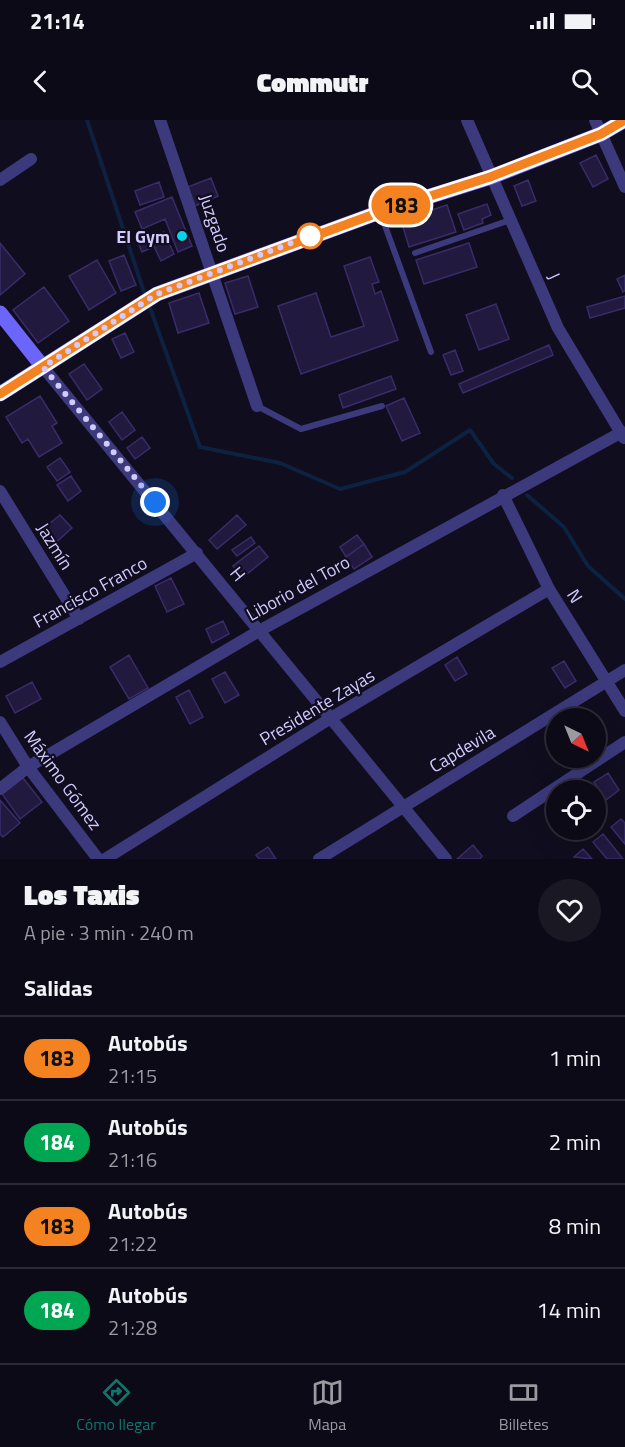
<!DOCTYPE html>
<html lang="es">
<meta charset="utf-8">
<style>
:root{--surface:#0c0a16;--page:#1a1823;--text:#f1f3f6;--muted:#9a9aa1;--line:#2c2b35;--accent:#0f766e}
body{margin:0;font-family:"Titillium Web",sans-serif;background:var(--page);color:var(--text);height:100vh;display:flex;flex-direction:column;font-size:22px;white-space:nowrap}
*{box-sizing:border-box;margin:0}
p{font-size:20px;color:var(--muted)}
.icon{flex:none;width:33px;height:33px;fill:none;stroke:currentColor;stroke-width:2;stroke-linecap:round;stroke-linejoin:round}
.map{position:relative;height:739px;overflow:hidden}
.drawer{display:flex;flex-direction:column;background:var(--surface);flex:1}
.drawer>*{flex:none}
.badge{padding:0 12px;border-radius:20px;font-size:21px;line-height:39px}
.needle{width:39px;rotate:137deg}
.controls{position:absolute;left:546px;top:588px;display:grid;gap:12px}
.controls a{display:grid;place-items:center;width:60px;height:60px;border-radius:50%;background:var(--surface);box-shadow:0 6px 24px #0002,0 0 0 2px var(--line);font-size:30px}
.you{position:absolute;width:30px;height:30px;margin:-15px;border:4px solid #fff;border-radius:50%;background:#1a73e8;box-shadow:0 0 0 9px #1a73e833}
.map>.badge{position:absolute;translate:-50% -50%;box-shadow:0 0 0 3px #fff}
h2{padding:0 24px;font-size:22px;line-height:54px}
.round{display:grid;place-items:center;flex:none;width:63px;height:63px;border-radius:32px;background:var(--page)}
.head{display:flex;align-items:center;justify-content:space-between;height:102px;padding:0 24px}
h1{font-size:28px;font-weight:800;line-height:45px}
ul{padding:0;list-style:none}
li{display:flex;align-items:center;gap:18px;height:84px;padding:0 24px;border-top:2px solid var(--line)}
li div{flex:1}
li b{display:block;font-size:22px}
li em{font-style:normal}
li .badge{min-width:66px;font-weight:700;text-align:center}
.status{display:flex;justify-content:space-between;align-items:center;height:42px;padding:0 30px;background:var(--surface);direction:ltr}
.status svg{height:16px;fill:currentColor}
header{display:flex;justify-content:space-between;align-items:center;height:78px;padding:0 24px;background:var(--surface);font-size:27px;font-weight:800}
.tab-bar{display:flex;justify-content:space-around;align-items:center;height:84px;border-top:2px solid var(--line);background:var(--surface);font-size:16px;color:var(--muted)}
.tab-bar a{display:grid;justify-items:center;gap:3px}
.tab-bar .selected{color:var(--accent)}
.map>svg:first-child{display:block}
</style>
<div class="status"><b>21:14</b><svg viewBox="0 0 49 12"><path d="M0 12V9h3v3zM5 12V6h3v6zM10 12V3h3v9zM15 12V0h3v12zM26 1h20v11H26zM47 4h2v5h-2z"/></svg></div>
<header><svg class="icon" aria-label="back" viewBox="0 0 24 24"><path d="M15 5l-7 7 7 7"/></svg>Commutr<svg class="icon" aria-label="search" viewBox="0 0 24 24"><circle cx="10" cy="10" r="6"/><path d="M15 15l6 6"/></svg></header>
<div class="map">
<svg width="625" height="739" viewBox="0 0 625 739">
<rect width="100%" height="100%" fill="#100d1e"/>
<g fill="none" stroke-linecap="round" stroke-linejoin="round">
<path stroke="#0d2141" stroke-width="4" d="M 87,0 L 145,175
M 149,185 L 200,327 L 280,343 L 340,369 L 405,352 L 470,310 L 494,344 L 512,358
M 527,375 L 564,407 L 588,446 L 625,479"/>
</g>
<path fill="#21193e" stroke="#392c6a" stroke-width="1.5" d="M 596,35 L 608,59 L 593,67 L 580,43 Z
M 211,58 L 218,76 L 195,86 L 188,67 Z
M 528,60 L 536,81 L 522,86 L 514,66 Z
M 159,62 L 164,77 L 140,85 L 135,71 Z
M 172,77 L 192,126 L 178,132 L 165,99 L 142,109 L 135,92 Z
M 487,84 L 491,95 L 482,99 L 483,103 L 464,110 L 458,94 Z
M 447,85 L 456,112 L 409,127 L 401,100 Z
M 164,112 L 174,134 L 161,141 L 150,118 Z
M 145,114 L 151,128 L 142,132 L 136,118 Z
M 0,123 L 25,154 L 0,175 Z
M 469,123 L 477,147 L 424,164 L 416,140 Z
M 124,135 L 136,165 L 121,171 L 109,141 Z
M 370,137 L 379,162 L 372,164 L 375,174 L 381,171 L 398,220 L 301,254 L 278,186 L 316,173 L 331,217 L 364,206 L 344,146 Z
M 97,140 L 116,173 L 89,190 L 69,156 Z
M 625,155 L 625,171 L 623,172 L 617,159 Z
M 248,156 L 258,187 L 235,194 L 225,163 Z
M 44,167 L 69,201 L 38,223 L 13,190 Z
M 199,173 L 209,203 L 178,213 L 169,183 Z
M 625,176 L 625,188 L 590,198 L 587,187 Z
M 496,184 L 509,219 L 479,230 L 466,195 Z
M 125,213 L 134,232 L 121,238 L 112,219 Z
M 549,225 L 553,235 L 463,273 L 459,264 Z
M 455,230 L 463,251 L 451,255 L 443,235 Z
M 84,244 L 102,269 L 87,280 L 69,254 Z
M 391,256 L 396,269 L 343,288 L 339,275 Z
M 40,276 L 57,303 L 52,306 L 62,323 L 39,337 L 28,319 L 22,323 L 6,297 Z
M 404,278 L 420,313 L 402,321 L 386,286 Z
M 122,292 L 135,310 L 122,320 L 109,302 Z
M 142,317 L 150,328 L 135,339 L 127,328 Z
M 60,338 L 70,352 L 57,361 L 47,347 Z
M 71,356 L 81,371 L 68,381 L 57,365 Z
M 60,395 L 72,408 L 52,426 L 39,412 Z
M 237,395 L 246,405 L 217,429 L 209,420 Z
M 357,415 L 364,424 L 346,437 L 340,427 Z
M 251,417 L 255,423 L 237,436 L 232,430 Z
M 364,424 L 372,437 L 354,449 L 346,437 Z
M 259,426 L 268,437 L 242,458 L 233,446 Z
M 171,458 L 184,484 L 167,492 L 155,466 Z
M 223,501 L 229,514 L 212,523 L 206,509 Z
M 129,535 L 148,568 L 129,579 L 110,547 Z
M 457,537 L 467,554 L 455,561 L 445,545 Z
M 564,541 L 576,561 L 565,568 L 552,548 Z
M 225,552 L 239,575 L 225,583 L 212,559 Z
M 32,562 L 41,579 L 15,593 L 6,576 Z
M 189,570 L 203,597 L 190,604 L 176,577 Z
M 608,653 L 619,670 L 606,680 L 594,662 Z
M 23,658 L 42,682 L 20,699 L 2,674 Z
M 0,680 L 20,703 L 3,717 L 0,714 Z
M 621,699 L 625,703 L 625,724 L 611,707 Z
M 603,714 L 623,739 L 607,739 L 593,722 Z
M 473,725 L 482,736 L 480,739 L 457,739 Z
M 268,727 L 276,739 L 259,739 L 256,735 Z
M 583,729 L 592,739 L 574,737 Z"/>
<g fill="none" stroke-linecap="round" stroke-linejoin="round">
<path stroke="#3c397c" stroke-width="6" d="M 380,92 L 431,232
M 415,133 L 510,100
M 257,286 L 301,309 L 382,286"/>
<path stroke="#3c397c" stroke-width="12" d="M 160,0 L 257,286
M 467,0 L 558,208 L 624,318
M 595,0 L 625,67
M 0,60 L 31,39
M 43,247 L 446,739
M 0,371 L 79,499
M 503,375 L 549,469 L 625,591
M 0,542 L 197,433
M 0,602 L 28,647 L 98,739
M 0,669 L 28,647 L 259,511 L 622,312
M 513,696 L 625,622
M 105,739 L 331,598 L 549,469
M 319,739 L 625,550"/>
<path stroke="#6b65fa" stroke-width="15" d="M 0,193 L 43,247
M 0,274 L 157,174 L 380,92 L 491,57 L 601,14 L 625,0"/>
</g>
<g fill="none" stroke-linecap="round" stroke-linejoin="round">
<g stroke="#fff" stroke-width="14">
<path id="line" d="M 0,274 L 157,174 L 380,92 L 490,57 L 601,14 L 625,0"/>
</g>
<use href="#line" stroke="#f58220" stroke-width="9"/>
<path stroke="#d2cbfd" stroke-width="6" stroke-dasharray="0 10.8" d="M 155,382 L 43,247 L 157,174 L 310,116"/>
</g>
<circle fill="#07d3ed" stroke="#100d1e" stroke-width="2" cx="182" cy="116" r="6"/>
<circle fill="#fff" stroke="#f58220" stroke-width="3" cx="310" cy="116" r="12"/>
<g text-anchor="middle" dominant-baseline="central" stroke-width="4.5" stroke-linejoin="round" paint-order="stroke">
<g font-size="18" fill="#d2cbfd" stroke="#100d1e">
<text transform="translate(215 103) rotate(71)">Juzgado</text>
<text transform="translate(554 156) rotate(66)">J</text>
<text transform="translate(55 426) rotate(58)">Jazmín</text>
<text transform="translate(238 454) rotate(51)">H</text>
<text transform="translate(298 468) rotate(-29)">Liborio del Toro</text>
<text transform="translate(90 472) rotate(-29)">Francisco Franco</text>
<text transform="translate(575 476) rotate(58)">N</text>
<text transform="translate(317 587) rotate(-31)">Presidente Zayas</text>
<text transform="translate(462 629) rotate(-31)">Capdevila</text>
<text transform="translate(63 660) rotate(54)">Máximo Gómez</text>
</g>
<g font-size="18" font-weight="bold" fill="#d2cbfd" stroke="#100d1e" text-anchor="end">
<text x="170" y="116">El Gym</text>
</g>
</g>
</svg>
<div class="controls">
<a><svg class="needle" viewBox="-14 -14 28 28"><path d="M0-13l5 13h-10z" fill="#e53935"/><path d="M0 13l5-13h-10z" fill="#9a9aa1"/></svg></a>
<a><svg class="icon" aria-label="locate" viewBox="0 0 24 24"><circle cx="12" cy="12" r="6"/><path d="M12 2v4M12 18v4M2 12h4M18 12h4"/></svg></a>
</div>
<div class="you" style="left:155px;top:382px"></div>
<b class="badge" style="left:401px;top:85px;background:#f58220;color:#111">183</b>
</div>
<section class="drawer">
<div class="head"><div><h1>Los Taxis</h1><p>A pie · 3 min · 240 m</p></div><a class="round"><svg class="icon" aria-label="heart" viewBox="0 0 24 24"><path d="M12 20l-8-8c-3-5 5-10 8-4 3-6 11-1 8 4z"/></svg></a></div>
<h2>Salidas</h2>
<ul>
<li><span class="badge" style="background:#f58220;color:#111">183</span><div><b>Autobús</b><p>21:15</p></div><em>1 min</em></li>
<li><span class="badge" style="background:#00a651;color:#fff">184</span><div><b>Autobús</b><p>21:16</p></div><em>2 min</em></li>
<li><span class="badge" style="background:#f58220;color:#111">183</span><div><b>Autobús</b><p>21:22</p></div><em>8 min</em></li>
<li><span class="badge" style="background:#00a651;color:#fff">184</span><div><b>Autobús</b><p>21:28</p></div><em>14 min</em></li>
</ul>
</section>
<nav class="tab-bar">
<a class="selected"><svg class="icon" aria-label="directions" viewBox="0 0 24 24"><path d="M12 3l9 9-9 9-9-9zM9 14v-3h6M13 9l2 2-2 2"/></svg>Cómo llegar</a>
<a><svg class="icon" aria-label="map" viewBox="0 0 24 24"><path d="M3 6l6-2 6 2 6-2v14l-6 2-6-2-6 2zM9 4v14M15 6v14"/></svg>Mapa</a>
<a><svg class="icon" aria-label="tickets" viewBox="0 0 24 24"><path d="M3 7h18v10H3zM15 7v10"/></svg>Billetes</a>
</nav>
